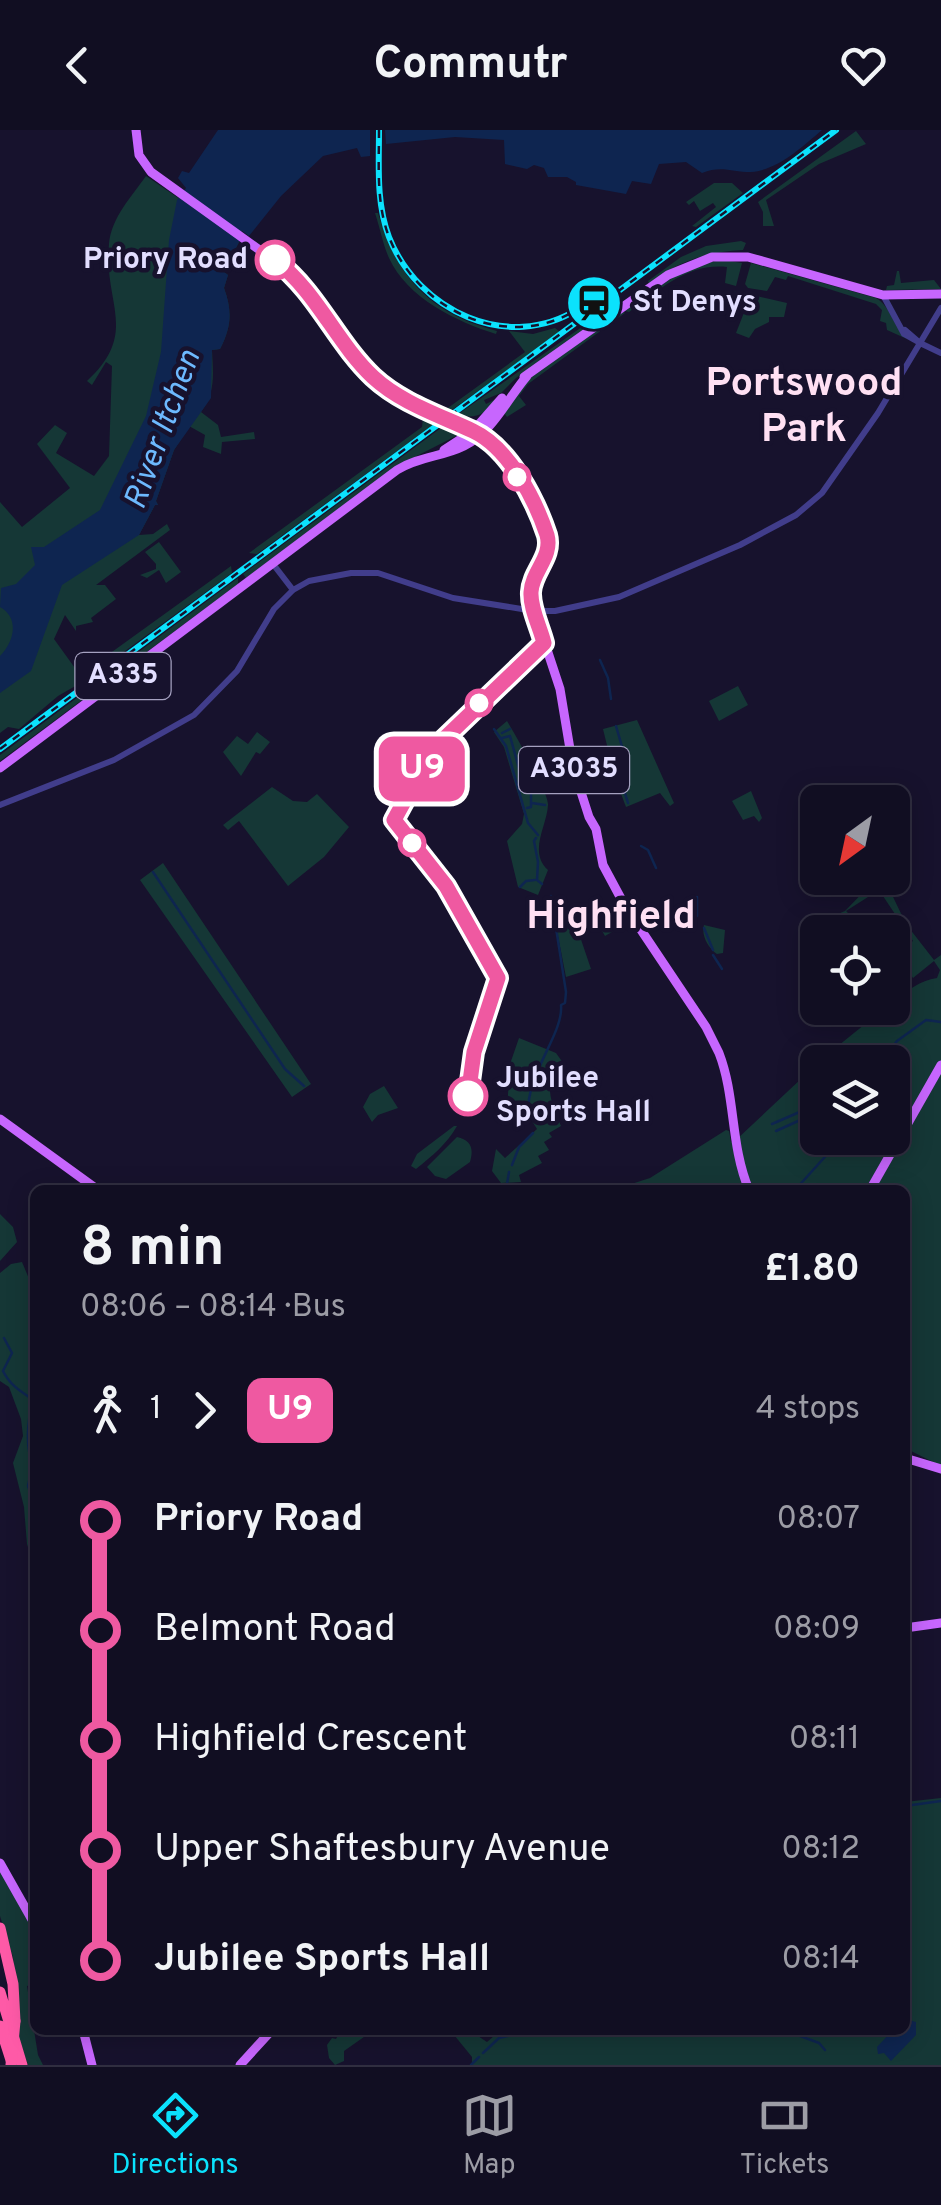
<!DOCTYPE html>
<meta charset="utf-8">
<style>
:root{--surface:#110e22;--page:#1a172a;--text:#f1f3f6;--muted:#9c9ca5;--line:#302e40;--accent:#0be2fd}
body{margin:0;font-family:Overpass,sans-serif;background:var(--page);color:var(--text);height:100vh;display:flex;flex-direction:column;font-size:38px;white-space:nowrap}
*{box-sizing:border-box;margin:0}
p{font-size:32px;color:var(--muted)}
.icon{flex:none;width:55px;height:55px;fill:none;stroke:currentColor;stroke-width:2;stroke-linecap:round;stroke-linejoin:round}
.map{position:relative;flex:1;overflow:hidden}
.details{position:absolute;left:30px;top:1055px;width:880px;height:850px;display:flex;flex-direction:column;background:var(--surface);border-radius:15px;box-shadow:0 5px 25px #0003,0 0 0 2px var(--line)}
.details>*{flex:none}
.badge{padding:0 20px;border-radius:15px;font-size:35px;line-height:65px}
.needle{width:65px;rotate:213deg}
.controls{position:absolute;left:800px;top:655px;display:grid;gap:20px}
.controls a{display:grid;place-items:center;width:110px;height:110px;border-radius:15px;background:var(--surface);box-shadow:0 5px 25px #0003,0 0 0 2px var(--line);font-size:50px}
.map>.badge{position:absolute;translate:-50% -50%;box-shadow:0 0 0 5px #fff}
.legs{display:flex;align-items:center;gap:15px;height:110px;padding:0 50px;font-size:32px}
.legs p{margin-inline-start:auto}
.overview{display:flex;align-items:center;justify-content:space-between;height:170px;padding:0 50px}
h1{font-size:55px;font-weight:700;line-height:75px}
ul{padding:0 50px;list-style:none}
li{display:flex;align-items:center;gap:35px;height:110px;font-size:38px}
li i{display:grid;place-items:center;width:15px;height:100%;margin:0 12px;background:currentColor}
li i::after{content:'';width:25px;height:25px;margin:-12px;border:8px solid;border-radius:50%;background:var(--surface)}
li p{margin-inline-start:auto}
li:first-child i{background:linear-gradient(#0000 50%,currentColor 0)}
li:last-child i{background:linear-gradient(currentColor 50%,#0000 0)}
header{display:flex;justify-content:space-between;align-items:center;height:130px;padding:0 50px;background:var(--surface);font-size:45px;font-weight:700}
.menu{display:flex;justify-content:space-around;align-items:center;height:140px;border-top:2px solid var(--line);background:var(--surface);font-size:28px;color:var(--muted)}
.menu a{display:grid;justify-items:center;gap:5px}
.menu .on{color:var(--accent)}
.map>svg:first-child{display:block}
</style>
<header><svg class="icon" aria-label="back" viewBox="0 0 24 24"><path d="M15 5l-7 7 7 7"/></svg>Commutr<svg class="icon" aria-label="heart" viewBox="0 0 24 24"><path d="M12 20l-8-8c-3-5 5-10 8-4 3-6 11-1 8 4z"/></svg></header>
<div class="map">
<svg width="941" height="1935" viewBox="0 0 941 1935">
<rect width="100%" height="100%" fill="#17122d"/>
<path fill="#153736" d="M 856,1 L 866,14 L 819,34 L 766,70 L 774,96 L 763,96 L 763,82 L 758,72 Z
M 146,46 L 240,110 L 224,142 L 228,145 L 224,158 C 232,180 232,196 220,219 L 212,220 C 213,244 216,262 201,282 L 218,295 L 221,307 L 254,302 L 255,309 L 222,312 L 221,324 L 203,317 L 205,305 L 189,296 L 174,320 L 156,371 L 158,375 L 155,375 L 139,405 L 153,404 L 167,394 L 170,400 L 96,455 L 105,455 L 116,469 L 91,488 L 93,492 L 76,496 L 76,501 L 65,485 L 54,509 L 80,545 L 231,436 L 232,443 L 84,551 L 58,566 L 19,599 L 8,597 L 0,603 L 0,372 L 22,397 L 70,358 L 37,314 L 55,295 L 67,303 L 56,323 L 94,346 L 109,326 L 112,236 L 106,232 L 92,255 L 87,251 C 140,202 103,173 109,114 C 111,88 132,66 146,46 Z
M 714,53 L 732,53 L 743,63 L 696,97 L 692,96 L 716,77 L 713,73 L 700,81 L 694,71 L 689,75 L 686,72 Z
M 375,83 L 378,83 C 397,148 430,183 497,201 L 496,204 C 457,192 407,168 389,128 C 383,115 380,98 375,83 Z
M 741,111 L 746,113 L 743,120 C 706,122 678,131 649,154 L 648,151 L 681,127 L 706,116 Z
M 723,130 L 742,133 L 736,156 L 725,153 L 727,137 C 688,133 660,159 629,182 L 625,181 C 656,159 685,134 723,130 Z
M 751,133 L 876,168 C 891,176 894,199 907,209 L 887,200 L 886,193 L 880,191 L 882,180 L 876,174 L 788,146 L 786,150 L 775,147 L 767,161 L 748,158 L 745,154 Z
M 897,141 L 899,141 L 901,153 L 934,150 L 941,159 L 886,160 L 887,156 L 894,155 Z
M 735,161 L 787,173 L 784,187 L 769,187 L 769,192 L 755,199 L 749,208 L 736,203 L 745,180 L 731,174 Z
M 623,182 L 625,183 L 528,254 L 519,266 L 526,275 L 507,287 L 504,283 L 521,257 L 533,246 Z
M 596,187 L 598,190 L 516,248 L 501,263 L 484,270 L 486,274 L 496,269 C 485,285 476,289 457,285 Z
M 555,198 L 560,202 L 449,282 L 445,280 L 525,222 L 509,201 L 533,204 Z
M 419,282 L 438,291 L 257,424 L 249,423 L 422,297 L 423,288 Z
M 445,295 L 457,300 L 458,305 L 395,337 L 246,448 L 243,444 Z
M 159,412 L 181,442 L 166,453 L 159,440 L 147,448 L 140,445 L 156,439 L 156,434 L 145,422 Z
M 238,448 L 238,454 L 0,631 L 0,625 Z
M 738,556 L 748,575 L 719,591 L 709,571 Z
M 637,590 L 674,673 L 670,676 L 660,663 L 626,677 L 615,648 L 603,599 Z
M 507,591 C 515,604 549,663 548,675 C 547,696 528,722 548,740 L 538,765 L 518,757 L 507,711 L 522,694 L 524,684 L 504,617 L 494,602 Z
M 257,602 L 270,612 L 260,624 L 256,622 L 241,646 L 223,622 L 237,606 L 248,614 Z
M 272,657 L 293,671 L 307,672 L 317,664 L 349,697 L 324,727 L 288,756 L 239,691 L 228,700 L 223,695 Z
M 751,661 L 762,688 L 759,692 L 754,686 L 743,690 L 732,671 Z
M 163,733 L 311,954 L 292,967 L 140,750 Z
M 877,748 L 884,748 L 906,794 L 934,830 L 941,825 L 941,1336 L 905,1318 L 905,1060 L 623,1060 L 625,1056 L 650,1048 L 726,1000 L 729,1001 L 731,1012 L 737,1009 L 818,933 L 818,1008 L 892,1008 L 892,932 L 818,932 L 885,878 L 892,878 L 893,872 C 906,862 920,850 937,848 L 940,840 L 934,831 L 913,848 L 904,835 L 908,832 L 907,829 L 902,831 L 895,822 L 913,811 L 879,760 L 846,781 L 849,784 L 844,791 L 850,802 L 818,802 L 816,807 L 809,796 L 845,781 Z
M 617,770 L 629,792 L 605,806 L 593,785 Z
M 571,780 L 591,839 L 566,847 L 555,791 Z
M 704,795 L 725,800 L 723,823 L 717,824 C 708,818 701,805 704,795 Z
M 519,908 L 556,923 L 566,937 L 552,942 C 546,961 553,978 561,996 L 549,1003 L 552,1007 L 544,1012 L 549,1020 L 538,1026 L 542,1033 L 519,1045 L 521,1052 L 501,1053 L 492,1041 L 496,1019 L 505,1028 L 537,999 L 532,991 L 537,988 L 528,979 L 528,989 L 518,974 L 507,979 L 510,934 Z
M 384,956 L 398,978 L 378,985 L 372,992 L 363,977 L 370,964 Z
M 454,996 L 457,996 C 447,1014 432,1026 416,1039 L 411,1036 L 417,1024 Z
M 457,1007 C 471,1010 474,1018 470,1032 L 446,1049 L 435,1046 L 427,1037 Z
M 0,1084 L 13,1097 L 17,1112 L 0,1131 Z
M 22,1132 L 35,1163 L 35,1438 L 27,1414 L 24,1377 L 13,1333 L 23,1306 L 21,1289 L 9,1257 L 0,1251 L 0,1143 L 11,1134 Z
M 941,1668 L 941,1935 L 472,1935 L 472,1927 L 450,1900 L 469,1900 L 487,1912 L 501,1900 L 905,1900 L 905,1672 Z
M 0,1739 L 35,1801 L 35,1854 L 27,1856 L 38,1925 L 43,1935 L 28,1935 L 19,1909 L 13,1827 L 0,1786 Z
M 341,1900 L 371,1902 L 344,1921 L 344,1931 L 335,1935 L 329,1928 L 327,1915 L 332,1908 L 336,1909 Z"/>
<path fill="#0e2550" d="M 218,0 L 370,0 L 370,26 L 361,27 L 357,18 L 323,26 L 281,66 L 249,106 L 242,101 L 239,104 L 240,110 L 224,142 L 228,145 L 224,158 C 232,180 232,196 220,219 L 212,220 L 211,268 L 174,320 L 156,371 L 158,375 L 155,375 L 139,405 L 62,455 L 31,541 L 0,563 L 0,526 C 14,512 20,488 0,477 L 1,458 L 16,454 L 35,435 L 31,417 L 44,417 L 100,380 L 146,286 L 161,222 L 169,110 L 177,70 L 186,58 L 178,48 L 182,41 L 189,43 Z
M 385,0 L 822,0 C 802,17 778,40 751,42 C 732,42 721,35 702,43 L 686,32 L 659,34 L 651,54 L 632,51 L 626,64 L 576,55 L 576,52 L 567,47 L 548,47 L 544,38 L 534,35 L 527,39 L 505,34 L 504,10 L 455,7 L 386,14 Z
M 905,1889 L 916,1892 L 916,1905 L 891,1931 L 884,1923 L 878,1924 L 877,1917 L 893,1900 L 905,1900 Z"/>
<g fill="none" stroke-linecap="round" stroke-linejoin="round">
<path stroke="#0e2550" stroke-width="2.5" d="M 600,530 L 608,548 L 611,569
M 616,596 L 625,627 L 621,650 L 628,673
M 494,599 L 506,616 L 528,693 L 538,705
M 502,603 L 510,599
M 502,608 L 510,606 L 523,653 L 531,655 L 531,677 L 527,678
M 532,673 L 545,675
M 536,708 L 534,711 L 538,732 L 537,750 L 542,754
M 641,716 L 648,720 L 656,738
M 153,742 L 285,939 L 304,956
M 520,757 L 526,751 L 535,750
M 697,786 L 697,767
M 704,798 L 713,820
M 713,825 L 722,839
M 881,932 L 897,911 L 926,890 L 941,892
M 892,988 L 897,993
M 529,989 C 522,948 564,905 561,875 L 565,873 L 566,862 L 551,766
M 772,994 L 818,974
M 776,1001 L 818,982
M 512,1035 L 519,1017 L 533,1003
M 506,1060 L 509,1042
M 795,1060 L 842,1008
M 4,1208 L 12,1223 L 3,1241 C 10,1255 20,1261 32,1269 C 29,1288 24,1316 33,1333 L 28,1356 L 35,1374
M 905,1676 L 941,1671
M 784,1900 L 819,1913 L 825,1920
M 483,1923 L 499,1908 L 512,1905 L 512,1900
M 471,1935 L 479,1927"/>
<path stroke="#413d8b" stroke-width="6" d="M 883,165 L 904,204 L 920,213
M 905,200 L 920,213 L 941,223
M 273,434 L 293,460
M 0,675 L 114,630 L 194,585 L 237,541 L 274,479 L 293,460 L 309,451 L 351,443 L 378,443 L 453,468 L 534,481 L 555,481 L 619,467 L 740,415 L 796,385 L 822,363 L 878,283 L 941,178"/>
<path stroke="#c766fe" stroke-width="9" d="M 136,0 L 139,25 L 151,42 L 293,144 L 375,249 L 441,289
M 524,247 L 668,145 L 712,127 L 748,127 L 883,165 L 941,164
M 457,288 L 487,305 L 533,370 L 549,414 L 532,454 L 532,474 L 560,559 L 573,637 L 589,687 L 596,699 L 603,735 L 625,776 L 706,897 L 719,923 C 736,967 730,1015 749,1060
M 448,291 L 473,301
M 444,320 L 473,301 L 502,268
M 0,638 L 397,340 C 420,326 442,327 464,316 C 493,302 507,269 527,246
M 0,989 L 98,1060
M 870,1060 L 941,935
M 905,1328 L 941,1339
M 905,1498 L 941,1493
M 0,1733 L 35,1795
M 83,1900 L 92,1935
M 240,1935 L 272,1900"/>
<path stroke="#fe5aa7" stroke-width="11" d="M 0,1798 L 13,1854 L 15,1891
M 0,1862 L 22,1935
M 0,1896 L 11,1930"/>
<g stroke="#0be2fd" stroke-width="6">
<path id="rail" d="M 379,0 C 379,36 376,73 389,107 C 418,181 508,223 578,179
M 0,619 L 836,0"/>
</g>
<use href="#rail" stroke="#17122d" stroke-width="2.5" stroke-dasharray="8" stroke-linecap="butt"/>
<path stroke="#c766fe" stroke-width="9" d="M 442,282 L 457,288
M 441,289 L 448,291"/>
<path stroke="#fe5aa7" stroke-width="11" d="M 11,1935 L 15,1891"/>
</g>
<g fill="none" stroke-linecap="round" stroke-linejoin="round">
<g stroke="#fff" stroke-width="22">
<path id="line-1" d="M 275,130 C 317,162 336,212 373,247 C 401,273 439,285 473,301 C 509,318 535,369 547,405 C 553,427 532,441 531,462 C 530,478 540,497 544,513 L 445,608 L 423,637 L 394,690 L 446,756 L 498,848 L 474,922 L 468,966"/>
</g>
<use href="#line-1" stroke="#ef59a1" stroke-width="15"/>
</g>
<defs>
<g id="station-disc" transform="scale(2.875)"><circle r="9.5" fill="#0be2fd" stroke="#17122d"/><path d="M-3-6H3Q5-6 5-4V2Q5 4 3 4L4.5 6H3L1.5 4h-3L-3 6H-4.5L-3 4Q-5 4-5 2V-4Q-5-6-3-6ZM-3.5-4v3h7v-3ZM-3.5 1v1.5H-2V1ZM2 1v1.5H3.5V1Z" fill="#111"/></g>
</defs>
<g fill-rule="evenodd">
<use href="#station-disc" x="594" y="173"/>
</g>
<g fill="#fff" stroke="#ef59a1" stroke-width="5">
<circle cx="275" cy="130" r="18"/>
<circle cx="517" cy="347" r="12"/>
<circle cx="479" cy="573" r="12"/>
<circle cx="412" cy="713" r="12"/>
<circle cx="468" cy="966" r="18"/>
</g>
<g text-anchor="middle" dominant-baseline="central" stroke-width="9" stroke-linejoin="round" paint-order="stroke">
<g fill="#17122d" stroke="#a5a1c0" stroke-width="2.5">
<rect x="75.5" y="523" width="95" height="46" rx="8"/>
<rect x="519" y="617" width="110" height="46" rx="8"/>
</g>
<g font-size="28" font-weight="bold" fill="#e2deff">
<text x="123" y="546">A335</text>
<text x="574" y="640">A3035</text>
</g>
<g font-size="30" font-weight="bold" fill="#e2deff" stroke="#17122d" text-anchor="end">
<text x="248" y="130">Priory Road</text>
<text x="496" y="949" text-anchor="start">Jubilee<tspan x="496" dy="34">Sports Hall</tspan></text>
</g>
<g font-size="30" font-weight="bold" fill="#e2deff" stroke="#17122d" text-anchor="start">
<text x="633" y="173">St Denys</text>
</g>
<g font-size="32" font-style="italic" fill="#6db9fe" stroke="#17122d">
<text transform="translate(164 300) rotate(-70)">River Itchen</text>
</g>
<g font-size="40" font-weight="bold" fill="#ffe0f3" stroke="#17122d">
<text x="804" y="255">Portswood<tspan x="804" dy="46">Park</tspan></text>
<text x="611" y="788">Highfield</text>
</g>
</g>
</svg>
<div class="controls">
<a><svg class="needle" viewBox="-14 -14 28 28"><path d="M0-13l5 13h-10z" fill="#e53935"/><path d="M0 13l5-13h-10z" fill="#9c9ca5"/></svg></a>
<a><svg class="icon" aria-label="locate" viewBox="0 0 24 24"><circle cx="12" cy="12" r="6"/><path d="M12 2v4M12 18v4M2 12h4M18 12h4"/></svg></a>
<a><svg class="icon" aria-label="layers" viewBox="0 0 24 24"><path d="M12 4l9 5-9 5-9-5zM3 14l9 5 9-5"/></svg></a>
</div>
<b class="badge" style="left:422px;top:639px;background:#ef59a1;color:#fff">U9</b>
<section class="details">
<div class="overview"><div><h1>8 min</h1><p>08:06 – 08:14 · Bus</p></div><b>£1.80</b></div>
<div class="legs"><svg class="icon" aria-label="walk" viewBox="0 0 24 24"><circle cx="13" cy="4" r="2"/><path d="M13 8l-2 6 4 7M11 14l-3 7M7 12l3-4h3l4 4"/></svg>1<svg class="icon" aria-label="forward" viewBox="0 0 24 24"><path d="M9 5l7 7-7 7"/></svg><b class="badge" style="background:#ef59a1;color:#fff">U9</b><p>4 stops</p></div>
<ul>
<li><i style="color:#ef59a1"></i><b>Priory Road</b><p>08:07</p></li>
<li><i style="color:#ef59a1"></i><span>Belmont Road</span><p>08:09</p></li>
<li><i style="color:#ef59a1"></i><span>Highfield Crescent</span><p>08:11</p></li>
<li><i style="color:#ef59a1"></i><span>Upper Shaftesbury Avenue</span><p>08:12</p></li>
<li><i style="color:#ef59a1"></i><b>Jubilee Sports Hall</b><p>08:14</p></li>
</ul>
</section>
</div>
<nav class="menu">
<a class="on"><svg class="icon" aria-label="directions" viewBox="0 0 24 24"><path d="M12 3l9 9-9 9-9-9zM9 14v-3h6M13 9l2 2-2 2"/></svg>Directions</a>
<a><svg class="icon" aria-label="map" viewBox="0 0 24 24"><path d="M3 6l6-2 6 2 6-2v14l-6 2-6-2-6 2zM9 4v14M15 6v14"/></svg>Map</a>
<a><svg class="icon" aria-label="tickets" viewBox="0 0 24 24"><path d="M3 7h18v10H3zM15 7v10"/></svg>Tickets</a>
</nav>
